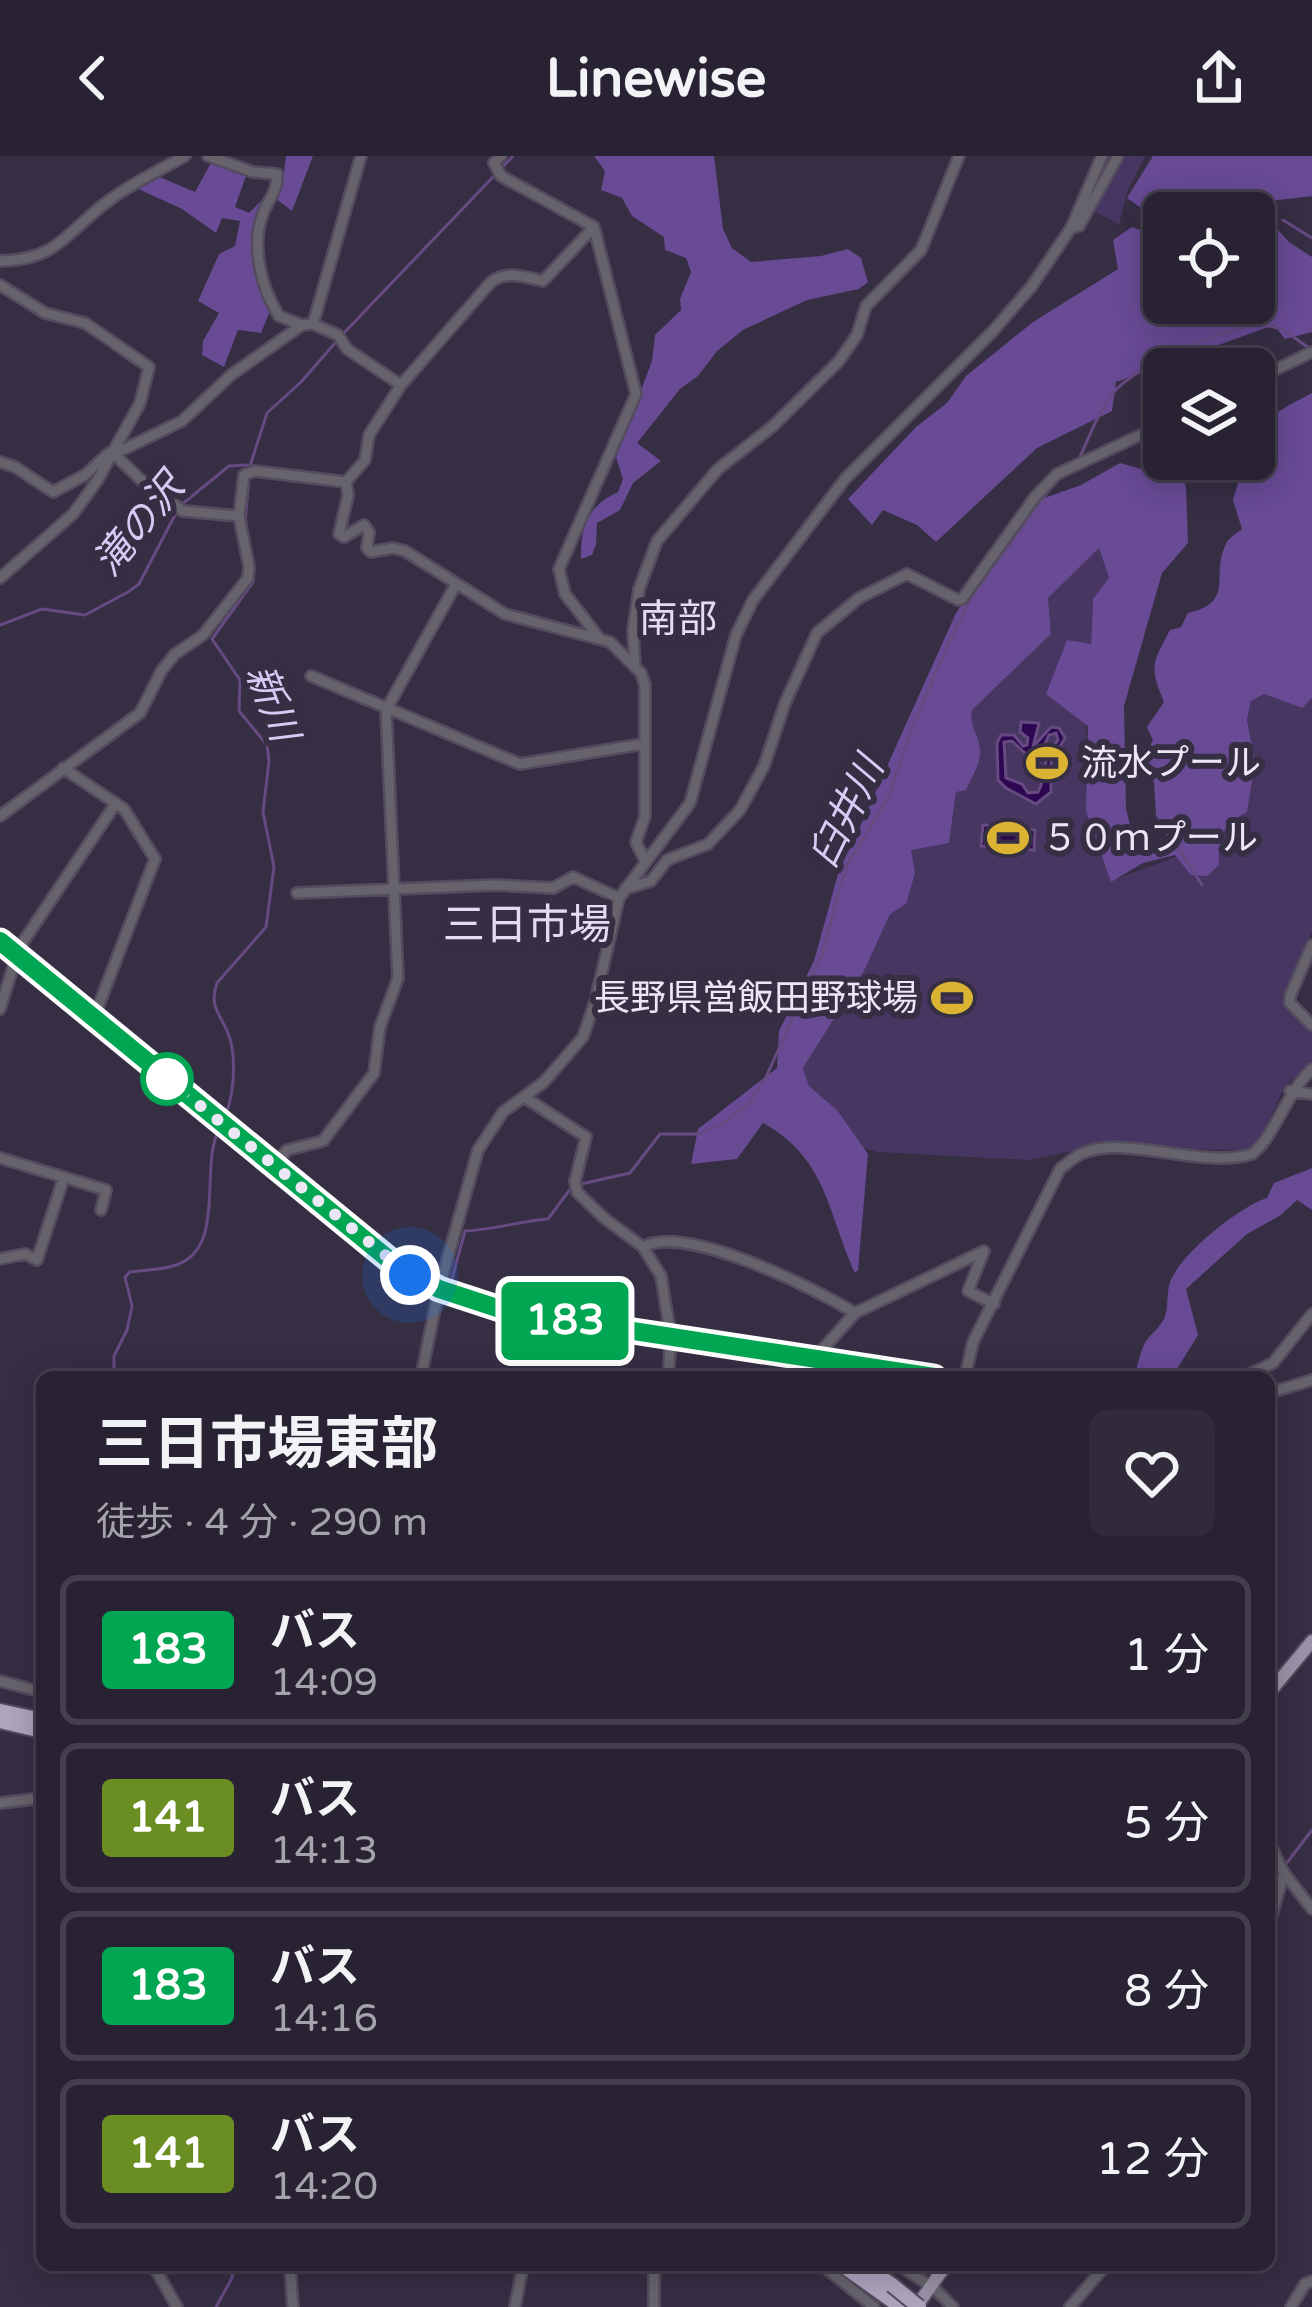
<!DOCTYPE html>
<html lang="ja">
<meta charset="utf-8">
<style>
:root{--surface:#282232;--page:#302a3a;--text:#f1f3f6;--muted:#a5a4ac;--line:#443f4d}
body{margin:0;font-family:"Varela Round","Noto Sans JP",sans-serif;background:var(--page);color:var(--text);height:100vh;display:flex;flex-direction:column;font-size:45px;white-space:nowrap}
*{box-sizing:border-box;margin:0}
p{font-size:39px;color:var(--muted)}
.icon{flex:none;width:66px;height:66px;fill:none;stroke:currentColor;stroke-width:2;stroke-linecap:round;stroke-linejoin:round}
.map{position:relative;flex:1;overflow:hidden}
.side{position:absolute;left:36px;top:1215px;width:1239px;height:900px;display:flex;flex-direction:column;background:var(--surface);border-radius:18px;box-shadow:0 6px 30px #0003,0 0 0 3px var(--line)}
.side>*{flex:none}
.badge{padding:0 24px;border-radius:9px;font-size:42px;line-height:78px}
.fabs{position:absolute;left:1143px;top:36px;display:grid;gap:24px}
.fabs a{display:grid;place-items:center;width:132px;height:132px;border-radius:18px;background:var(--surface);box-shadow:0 6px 30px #0003,0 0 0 3px var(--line);font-size:60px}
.you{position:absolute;width:60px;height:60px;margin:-30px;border:9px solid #fff;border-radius:50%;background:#1a73e8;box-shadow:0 0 0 18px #1a73e833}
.map>.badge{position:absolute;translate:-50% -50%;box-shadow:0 0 0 6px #fff}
.round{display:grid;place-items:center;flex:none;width:126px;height:126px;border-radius:18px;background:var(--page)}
.overview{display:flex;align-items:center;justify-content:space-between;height:204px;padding:0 60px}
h1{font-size:57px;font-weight:700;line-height:90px}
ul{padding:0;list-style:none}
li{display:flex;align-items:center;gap:36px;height:150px;margin:0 24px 18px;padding:0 36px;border:6px solid var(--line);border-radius:18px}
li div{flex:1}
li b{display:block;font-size:45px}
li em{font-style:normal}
li .badge{min-width:132px;font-weight:700;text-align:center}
header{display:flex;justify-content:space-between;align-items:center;height:156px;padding:0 60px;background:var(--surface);font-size:54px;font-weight:700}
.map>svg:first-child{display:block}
</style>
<header><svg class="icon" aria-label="back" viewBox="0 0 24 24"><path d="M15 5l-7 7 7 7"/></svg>Linewise<svg class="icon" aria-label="share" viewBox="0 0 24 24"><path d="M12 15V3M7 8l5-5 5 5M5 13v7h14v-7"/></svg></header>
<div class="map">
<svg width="1312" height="2151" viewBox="0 0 1312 2151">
<rect width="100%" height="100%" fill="#362e43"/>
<path fill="#473662" d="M 1123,0 L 1145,0 L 1127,36 L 1119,69 L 1093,54 Z
M 1099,391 L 1109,423 L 1093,443 L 1085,606 L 1111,725 L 1218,685 L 1255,607 L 1247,564 L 1251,545 L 1264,538 L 1302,552 L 1312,542 L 1312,776 L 1282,842 L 1312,875 L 1312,907 L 1285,930 L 1262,979 L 1249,994 L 1086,992 L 1029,1004 L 877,996 L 861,991 L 837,954 L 809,930 L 803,912 L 864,815 L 890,757 L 906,748 L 911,693 L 949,687 L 956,635 L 980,590 L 969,568 L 972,554 L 1051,478 L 1048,442 Z"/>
<path fill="#684a95" d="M 286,0 L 313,0 L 292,55 L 276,43 L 254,69 L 257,115 L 270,155 L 261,177 L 238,174 L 224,211 L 202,199 L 203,185 L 219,157 L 198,145 L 219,98 L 235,90 L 240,65 L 222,62 L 216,77 L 182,53 L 136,32 L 157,20 L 195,36 L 212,5 L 246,20 L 235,51 L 249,57 L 283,23 Z
M 594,0 L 714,0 L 723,73 L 732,92 L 751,106 L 821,100 L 848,93 L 861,102 L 868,126 L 859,133 L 807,144 L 743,174 L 717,195 L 698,220 L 680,233 L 637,287 L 661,305 L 633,327 L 620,354 L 597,367 L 596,389 L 592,399 L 581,403 C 580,370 588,350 618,336 L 623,323 L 616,301 L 652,205 L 655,179 L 681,154 L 680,143 L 691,116 L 686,102 L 665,94 L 664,81 L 632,60 L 622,42 L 601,34 L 605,15 Z
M 1153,0 L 1312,0 L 1312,40 L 1253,47 L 1289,86 L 1312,101 L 1312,176 L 1285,183 L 1274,169 L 1116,226 L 1112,255 L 1037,292 L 936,386 L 917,369 L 883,354 L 872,369 L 848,343 L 916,271 L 947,247 L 966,220 L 1033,166 L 1118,113 L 1113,84 L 1132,71 L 1164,83 L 1164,147 L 1254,147 L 1254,57 L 1196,57 L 1180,33 L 1141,52 L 1127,42 Z
M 1312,237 L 1312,542 L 1302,552 L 1264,538 L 1251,545 L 1247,564 L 1255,606 L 1247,656 C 1222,669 1218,682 1219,709 L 1207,720 L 1191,719 L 1175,699 L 1143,707 L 1111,726 L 1086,655 L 1088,570 L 1046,538 L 1067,484 L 1091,488 L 1093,443 L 1109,422 L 1099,392 L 1048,442 L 1051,478 L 972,554 C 969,571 979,578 980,594 C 981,608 971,622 966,634 L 956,636 L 949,687 L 911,694 L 915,717 L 906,748 L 890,758 L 864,815 L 803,912 L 809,930 L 837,954 L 868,998 L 858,1114 L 855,1117 C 828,1058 827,1002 763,967 L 737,1003 L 691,1008 L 698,973 L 777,912 L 779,875 L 814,805 L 843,700 L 857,677 L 956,457 L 974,431 L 1036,345 L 1081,329 L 1120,307 L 1141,313 L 1164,301 L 1179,309 L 1186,332 L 1188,387 L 1162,417 L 1124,550 L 1126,652 L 1137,699 L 1175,693 L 1156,660 L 1154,626 L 1139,613 L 1141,602 L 1153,585 L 1147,571 L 1164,546 C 1149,510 1152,508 1170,474 L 1181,471 L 1188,457 C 1237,446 1209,418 1227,386 C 1230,381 1237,377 1242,373 L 1233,344 L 1245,303 L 1254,303 C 1254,263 1281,254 1312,237 Z
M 1312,1012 L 1312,1054 L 1297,1044 L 1281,1059 L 1247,1078 L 1186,1133 L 1198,1179 L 1172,1221 L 1134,1221 C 1138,1209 1140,1195 1146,1185 C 1151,1178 1160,1171 1164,1163 C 1169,1152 1166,1138 1170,1126 C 1181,1097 1239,1051 1267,1042 L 1274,1027 Z"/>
<path fill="#2d0751" stroke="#664a82" stroke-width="3" fill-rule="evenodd" d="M 1021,566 L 1039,567 L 1033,591 L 1051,571 L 1059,572 L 1065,582 L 1051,605 L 1051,636 L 1036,648 L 1006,632 L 998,624 L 997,587 L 1001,579 L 1014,579 L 1023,590 L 1027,589 L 1028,582 L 1020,576 ZM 1056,577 L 1058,584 C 1038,610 1048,618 1038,636 L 1028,637 L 1022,628 L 1006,622 L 1004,586 L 1012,585 L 1029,601 L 1042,594 L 1049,579 Z
M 983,669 L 1035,674 L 1034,694 L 981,690 Z"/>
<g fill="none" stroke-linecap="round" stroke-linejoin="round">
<path stroke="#664a82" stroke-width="3" d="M 1283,64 L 1312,82
M 342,179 L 513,0
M 1078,305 C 1088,284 1098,256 1113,237 C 1136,209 1231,165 1268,170 C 1285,172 1295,183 1309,192
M 249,313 L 267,257 L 301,226 L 336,186
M 181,349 L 229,310 L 247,309
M 245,367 L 249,323
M 0,469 L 42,453 L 85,459 L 128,436 L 139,428 L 176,357
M 1173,683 L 1202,729
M 223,965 C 234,943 237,903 229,880 C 222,859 208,852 217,827 L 266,771 L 274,711 L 263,656 L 269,605 L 267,589 L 239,555 L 240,524 L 212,483 L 253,426 L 252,406
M 581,1028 L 630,1017 L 660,978 L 699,978 L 724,967 L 749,947 L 766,921 L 822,798 L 846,711 L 887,644 L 915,565 L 949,487 L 971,442 L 1052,330
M 452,1123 L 465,1075 C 494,1074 519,1065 548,1063 L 571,1032
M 114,1221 L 114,1200 L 127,1174 L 132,1150 L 125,1121 L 130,1116 C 144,1114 163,1114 176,1109 C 227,1092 199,1012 219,973
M 1286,1708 L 1312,1674
M 1271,1747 L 1278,1720
M 216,2151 L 232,2122 L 233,2109"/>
<g stroke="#534c5f" stroke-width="14">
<path id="minor" d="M 208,0 L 253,16 L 277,18 C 278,34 270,41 264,55 C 250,87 261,132 279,160 L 302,169 L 313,168 L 338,179 L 347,193 L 401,229
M 501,0 L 494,7 L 501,20 L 594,71 L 636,238 L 559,413 L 565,438 L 600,483
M 594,71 L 543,125 C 524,121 508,114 491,126 L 401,229 L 369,279 L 365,304 L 346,326 L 348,339 L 339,378 L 344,381 L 364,369 L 369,376 L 367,392 L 371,396 L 393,392 L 405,395 L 505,458 L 610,486 L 641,517 L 645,529 L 645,660 L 636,686 L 644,703
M 1071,72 L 1079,70 L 1118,0
M 0,105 C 60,104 67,74 111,43 C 134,26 160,14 185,0
M 0,129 L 45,157 L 85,167 L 149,211 L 140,247 L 97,325 L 73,358 L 0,422
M 313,168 L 361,0
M 1254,224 L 1312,196
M 114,298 L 142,325 L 183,355 L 239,360
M 0,306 L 15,311 L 53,336 L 85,319 L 109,297 L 114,298 L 182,265 L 231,219 L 302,169
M 635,511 L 633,475 L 639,433 L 657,385 L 718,313 L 773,270 L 839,205 L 857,179 L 866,150 L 921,94 L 959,0
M 311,520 L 520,608 L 643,588
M 63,612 L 124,653 L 155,703 L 93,864
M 0,660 L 140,557 L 162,514 L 175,498 L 203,479 L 248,422 L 249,411 L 239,360 L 244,319 L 254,315 L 346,326
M 625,733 L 651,725 L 667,704 L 708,688 L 740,654 L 764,610 L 785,547 L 817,477 L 859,442 L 907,418 L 958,444 L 962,443 L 1035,341 L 1057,318 L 1164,268
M 297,737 L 495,729 L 553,732 L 573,721 L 619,742
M 0,785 L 391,1107 L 439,1133 L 509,1156 L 934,1221
M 1312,789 L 1290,840 L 1290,847 L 1312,869
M 0,853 L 19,792 L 116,647
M 1290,935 L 1312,938
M 524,941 L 586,981 L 575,1025 L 577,1036 L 604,1062 L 643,1091 L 661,1120 L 671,1182 L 668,1221
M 0,1002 L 106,1034 L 101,1054
M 275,1009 L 287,994 L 323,985 L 374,917 L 380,871 L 398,822 L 386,554 L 455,430
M 643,1091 C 685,1067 816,1133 855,1157
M 0,1103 L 25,1098 L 37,1104 L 64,1021
M 813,1204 L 855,1157 L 984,1095 L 968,1135 L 994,1148
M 421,1221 L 439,1133 L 478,994 L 503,956 L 544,926 L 583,881 L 595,846 L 619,742 L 690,647 L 736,479 L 753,444 L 845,323 L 993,175 L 1031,131 L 1071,72 L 1102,0
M 965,1221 L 973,1186 L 1060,1013 C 1067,1008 1075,1000 1083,997 C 1127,979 1203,1013 1252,998 C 1276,979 1284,940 1312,913
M 1244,1221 L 1273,1207 L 1312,1158
M 1269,1237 L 1312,1224
M 0,1525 L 42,1536
M 0,1647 L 42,1642
M 1269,1686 L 1284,1717 L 1312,1753
M 1269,1769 L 1284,1717
M 153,2109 L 177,2151
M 290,2109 L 293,2151
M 822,2109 L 874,2151
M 899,2109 L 936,2134 L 953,2151
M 515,2151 L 523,2109
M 654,2151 L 654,2109
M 1070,2151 L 1106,2109
M 1291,2151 L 1305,2128 L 1312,2125"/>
</g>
<g stroke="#534c5f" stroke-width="16">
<path id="major" d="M 1269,1537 L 1312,1485
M 916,2151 L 946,2109"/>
</g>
<g stroke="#534c5f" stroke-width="18">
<path id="highway" d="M 0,1555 L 42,1564
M 0,1565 L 42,1575
M 842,2109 L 901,2151
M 863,2109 L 892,2129"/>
</g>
<use href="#minor" stroke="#66636d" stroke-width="9"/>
<use href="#major" stroke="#9992a7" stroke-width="12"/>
<use href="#highway" stroke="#ada4be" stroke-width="14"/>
<g stroke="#534c5f" stroke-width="18" stroke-linecap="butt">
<path id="highway-bridge" d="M 892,2129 L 919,2151"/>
</g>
<use href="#highway-bridge" stroke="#ada4be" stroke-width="14"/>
</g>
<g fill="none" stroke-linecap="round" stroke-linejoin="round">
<g stroke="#fff" stroke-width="27">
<path id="line" d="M 0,785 L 392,1106 L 439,1133 L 509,1156 L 934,1221"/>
</g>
<use href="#line" stroke="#00a651" stroke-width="18"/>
<path stroke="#ebe7f5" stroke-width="12" stroke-dasharray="0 21.6" d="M 167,923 L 410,1119"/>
</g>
<defs>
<g id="stadium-bare" transform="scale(3.24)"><path d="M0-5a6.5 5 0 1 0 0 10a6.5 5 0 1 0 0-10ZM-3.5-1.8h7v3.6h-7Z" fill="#dab333" stroke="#362e43" stroke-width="2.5" paint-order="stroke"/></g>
</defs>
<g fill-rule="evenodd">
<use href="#stadium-bare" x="1047" y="607"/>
<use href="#stadium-bare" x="1008" y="682"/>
<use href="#stadium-bare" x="952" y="842"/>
</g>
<circle fill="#fff" stroke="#00a651" stroke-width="6" cx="167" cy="923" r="24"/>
<g text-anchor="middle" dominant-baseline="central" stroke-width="12" stroke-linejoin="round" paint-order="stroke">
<g font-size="36" fill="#ebe7f5" stroke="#362e43" text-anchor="start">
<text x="1081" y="607">流水プール</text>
<text x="1042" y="682">５０ｍプール</text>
<text x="918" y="842" text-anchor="end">長野県営飯田野球場</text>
</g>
<g font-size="39" font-style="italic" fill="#d9caf5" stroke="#362e43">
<text transform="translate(139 369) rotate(-51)">滝の沢</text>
<text transform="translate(272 547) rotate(69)">新川</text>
<text transform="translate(847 656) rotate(-64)">臼井川</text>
</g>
<g font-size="39" fill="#e4dbf6" stroke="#362e43">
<text x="678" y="463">南部</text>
</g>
<g font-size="42" fill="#e4dbf6" stroke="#362e43">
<text x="527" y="769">三日市場</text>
</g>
</g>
</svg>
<div class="fabs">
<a><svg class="icon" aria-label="locate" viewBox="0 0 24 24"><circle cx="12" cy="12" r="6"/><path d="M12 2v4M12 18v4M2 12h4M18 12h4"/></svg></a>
<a><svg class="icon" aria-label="layers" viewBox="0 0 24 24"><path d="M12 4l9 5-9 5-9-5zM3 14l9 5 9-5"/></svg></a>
</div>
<div class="you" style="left:410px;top:1119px"></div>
<b class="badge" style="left:565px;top:1165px;background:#00a651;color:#fff">183</b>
<section class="side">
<div class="overview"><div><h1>三日市場東部</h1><p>徒歩 · 4 分 · 290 m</p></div><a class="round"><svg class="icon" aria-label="heart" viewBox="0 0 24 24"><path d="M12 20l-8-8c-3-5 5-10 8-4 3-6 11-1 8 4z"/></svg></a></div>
<ul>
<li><span class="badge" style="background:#00a651;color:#fff">183</span><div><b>バス</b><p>14:09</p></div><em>1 分</em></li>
<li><span class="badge" style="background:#6b8e23;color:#fff">141</span><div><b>バス</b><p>14:13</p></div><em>5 分</em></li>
<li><span class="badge" style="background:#00a651;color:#fff">183</span><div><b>バス</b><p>14:16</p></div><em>8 分</em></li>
<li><span class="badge" style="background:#6b8e23;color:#fff">141</span><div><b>バス</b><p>14:20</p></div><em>12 分</em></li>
</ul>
</section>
</div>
